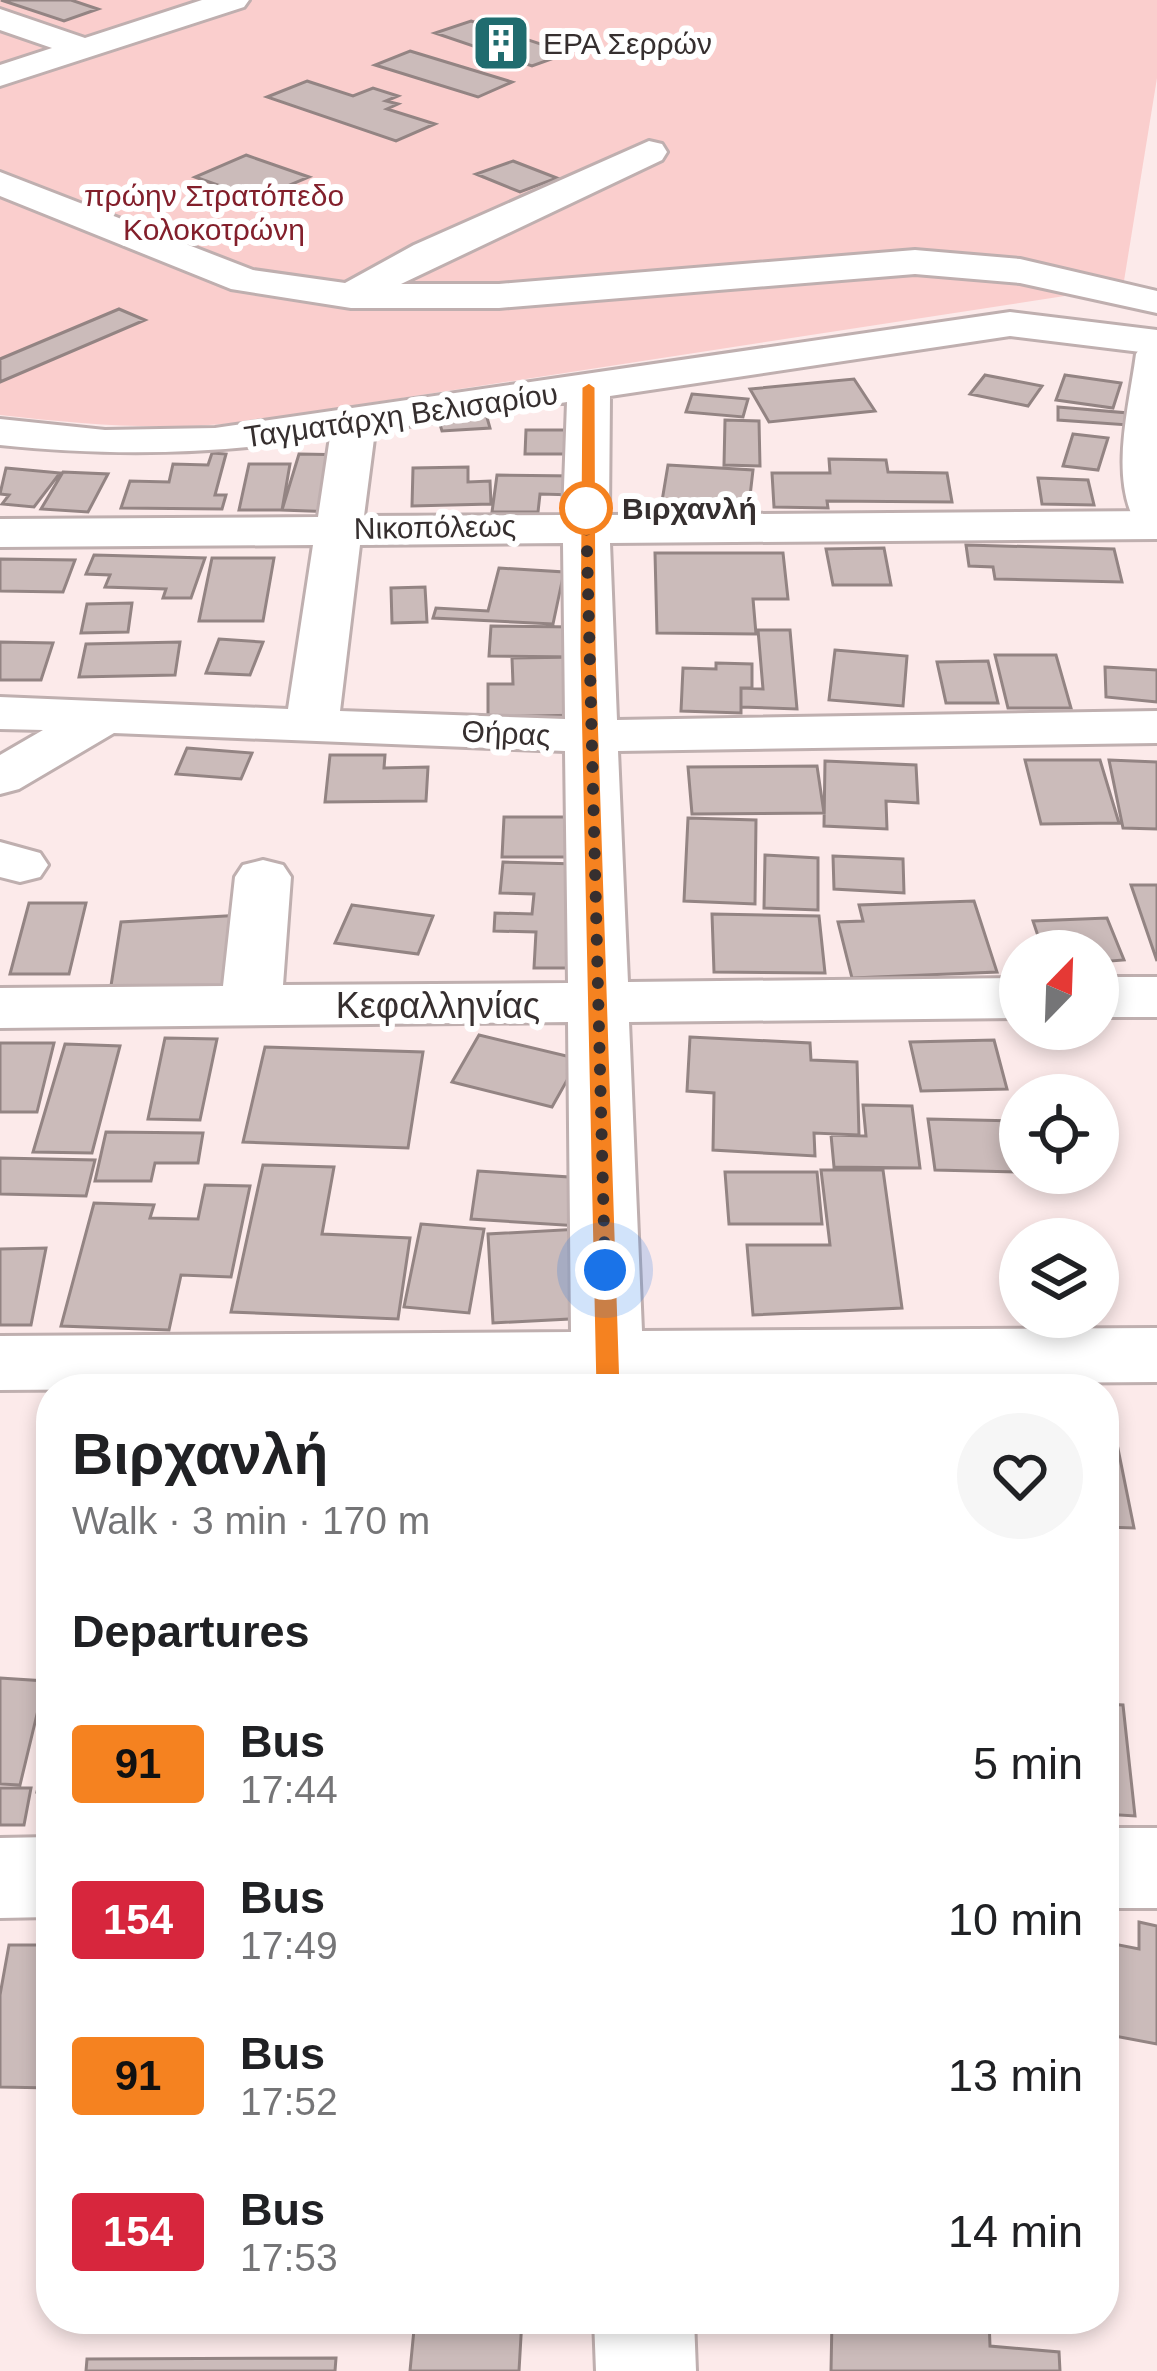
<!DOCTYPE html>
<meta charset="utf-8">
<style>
:root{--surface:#fff;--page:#f6f6f6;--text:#202124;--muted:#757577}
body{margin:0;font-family:Helvetica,sans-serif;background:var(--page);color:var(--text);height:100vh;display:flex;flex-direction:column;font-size:45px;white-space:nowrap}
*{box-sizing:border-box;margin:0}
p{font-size:39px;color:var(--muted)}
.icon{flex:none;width:66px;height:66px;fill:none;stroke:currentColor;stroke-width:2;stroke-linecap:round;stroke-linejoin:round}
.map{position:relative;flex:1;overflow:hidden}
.sheet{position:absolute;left:36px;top:1374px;width:1083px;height:960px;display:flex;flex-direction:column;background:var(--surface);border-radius:48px;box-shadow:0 6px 18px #0003}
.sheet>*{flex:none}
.badge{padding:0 24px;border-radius:9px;font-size:42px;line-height:78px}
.needle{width:78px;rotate:23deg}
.tools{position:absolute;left:999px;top:930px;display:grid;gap:24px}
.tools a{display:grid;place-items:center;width:120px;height:120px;border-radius:50%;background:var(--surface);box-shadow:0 6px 18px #0003;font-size:60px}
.you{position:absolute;width:60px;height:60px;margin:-30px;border:9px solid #fff;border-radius:50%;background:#1a73e8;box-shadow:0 0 0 18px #1a73e833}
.map>.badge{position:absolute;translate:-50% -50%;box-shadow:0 0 0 6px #fff}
h2{padding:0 36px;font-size:45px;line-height:108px}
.round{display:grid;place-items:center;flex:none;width:126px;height:126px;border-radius:63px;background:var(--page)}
.summary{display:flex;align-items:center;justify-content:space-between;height:204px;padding:0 36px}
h1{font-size:57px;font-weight:700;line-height:90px}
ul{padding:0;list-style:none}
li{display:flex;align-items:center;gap:36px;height:156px;padding:0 36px}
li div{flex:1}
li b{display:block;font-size:45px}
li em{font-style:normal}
li .badge{min-width:132px;font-weight:700;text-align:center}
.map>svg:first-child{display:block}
</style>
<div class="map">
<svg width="1157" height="2371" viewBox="0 0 1157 2371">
<rect width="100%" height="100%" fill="#fceaea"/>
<path fill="#facecd" d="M 0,0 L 1157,0 L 1157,78 L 1123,287 L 259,420 C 170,432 89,425 0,415 Z"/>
<path fill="#cbbbba" stroke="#938483" stroke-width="3" d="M 1,0 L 71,0 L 98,9 L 64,21 Z
M 471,21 L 568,53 L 532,66 L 435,33 Z
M 410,51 L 512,82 L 478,97 L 375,65 Z
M 307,81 L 353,96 L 373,88 L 398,96 L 386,101 L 398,104 L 387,109 L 435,124 L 396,141 L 267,97 Z
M 246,155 L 309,177 L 257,199 L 195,177 Z
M 513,161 L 557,178 L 520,192 L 476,174 Z
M 119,309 L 145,320 L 0,382 L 0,359 Z
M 985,375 L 1042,386 L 1028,406 L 970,394 Z
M 1065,375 L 1121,383 L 1113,408 L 1056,400 Z
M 854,379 L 875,411 L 769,422 L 750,389 Z
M 692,394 L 748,399 L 743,417 L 686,412 Z
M 1058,407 L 1128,413 L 1128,425 L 1058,420 Z
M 486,414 L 490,428 L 442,431 L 438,418 Z
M 725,420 L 759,421 L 760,466 L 724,465 Z
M 526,430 L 576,430 L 576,454 L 525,454 Z
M 1073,434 L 1108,438 L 1098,470 L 1063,466 Z
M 212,453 L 226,454 L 215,495 L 226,495 L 222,509 L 121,508 L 130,481 L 169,482 L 173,464 L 208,465 Z
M 299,454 L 352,455 L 336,512 L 282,510 Z
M 829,459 L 886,460 L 888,472 L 947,473 L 952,502 L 827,501 L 828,508 L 774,507 L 772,473 L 830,473 Z
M 249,464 L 290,464 L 282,510 L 239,510 Z
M 668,465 L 753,470 L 749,505 L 662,501 Z
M 468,467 L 468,482 L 490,481 L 491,504 L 412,506 L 413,468 Z
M 6,468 L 60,473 L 34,507 L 2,504 L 9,495 L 0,494 Z
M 63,472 L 108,474 L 88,512 L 41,509 Z
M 497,475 L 576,476 L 575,495 L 540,494 L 538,512 L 492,512 Z
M 1038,478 L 1088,480 L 1094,505 L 1042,504 Z
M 966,545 L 1114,549 L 1122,582 L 995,579 L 993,567 L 969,566 Z
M 884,548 L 891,585 L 833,585 L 826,549 Z
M 655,553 L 783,553 L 788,599 L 753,599 L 756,634 L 657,633 Z
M 94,555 L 205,558 L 191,598 L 163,598 L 166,589 L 105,587 L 110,575 L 86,574 Z
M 212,558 L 274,558 L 263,621 L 199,621 Z
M 0,559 L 75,560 L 63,592 L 0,591 Z
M 499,568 L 564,572 L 553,624 L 433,618 L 436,608 L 488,611 Z
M 425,587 L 427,622 L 392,623 L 391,588 Z
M 132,603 L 128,632 L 81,633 L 87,604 Z
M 491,626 L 577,627 L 577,657 L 489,656 Z
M 758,630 L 790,630 L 797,709 L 741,707 L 741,688 L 763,689 Z
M 219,639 L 263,642 L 250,675 L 206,673 Z
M 0,642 L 53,643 L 41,680 L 0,680 Z
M 180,642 L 175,675 L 79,677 L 86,644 Z
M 835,650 L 907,656 L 903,706 L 829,700 Z
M 995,655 L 1056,655 L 1071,708 L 1008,708 Z
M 579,657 L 582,715 L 488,717 L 488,684 L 513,684 L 512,658 Z
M 988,661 L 998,703 L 946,703 L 937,662 Z
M 716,663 L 752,664 L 752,688 L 741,688 L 741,713 L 681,711 L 683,668 L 716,669 Z
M 1105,667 L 1157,670 L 1157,702 L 1106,697 Z
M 187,748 L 252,753 L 241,779 L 176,774 Z
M 330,755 L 385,755 L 384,768 L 428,767 L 426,801 L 325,802 Z
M 1025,760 L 1100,760 L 1119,823 L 1041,824 Z
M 1109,760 L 1157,762 L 1157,829 L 1123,828 Z
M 825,761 L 916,765 L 918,803 L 886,801 L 887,829 L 824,826 Z
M 817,766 L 824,813 L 692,814 L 688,767 Z
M 504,817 L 572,817 L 572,857 L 502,857 Z
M 688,818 L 756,820 L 755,904 L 684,901 Z
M 765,855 L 818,858 L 818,910 L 764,908 Z
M 833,856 L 903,859 L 904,893 L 834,889 Z
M 503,862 L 578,864 L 573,968 L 534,968 L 536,932 L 494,931 L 495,913 L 532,914 L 534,894 L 500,893 Z
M 1131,885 L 1157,885 L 1157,961 Z
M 974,901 L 997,972 L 852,978 L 838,922 L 863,921 L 859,905 Z
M 29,903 L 86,903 L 69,974 L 10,974 Z
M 352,905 L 433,916 L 418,954 L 335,943 Z
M 259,914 L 252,988 L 110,992 L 121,922 Z
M 712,914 L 819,916 L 825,973 L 714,972 Z
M 1107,918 L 1124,960 L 1098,962 L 1098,951 L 1043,951 L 1033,921 Z
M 479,1035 L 579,1059 L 552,1107 L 452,1082 Z
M 690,1037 L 810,1043 L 811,1060 L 857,1062 L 859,1135 L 814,1133 L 815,1156 L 713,1150 L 714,1093 L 687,1091 Z
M 165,1038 L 217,1039 L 200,1120 L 148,1119 Z
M 994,1040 L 1007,1089 L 921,1091 L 910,1042 Z
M 0,1043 L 54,1043 L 37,1112 L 0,1112 Z
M 65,1044 L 120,1046 L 92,1153 L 33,1152 Z
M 265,1047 L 423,1052 L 408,1148 L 243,1142 Z
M 863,1105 L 912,1106 L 920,1168 L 834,1167 L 831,1135 L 866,1136 Z
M 928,1119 L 1020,1121 L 1020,1172 L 935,1170 Z
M 106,1132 L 203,1133 L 198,1163 L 155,1163 L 151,1181 L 95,1181 Z
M 0,1158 L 95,1160 L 86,1196 L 0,1194 Z
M 263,1165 L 334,1167 L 322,1234 L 410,1238 L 398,1319 L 231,1312 Z
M 821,1170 L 883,1170 L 902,1308 L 753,1315 L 747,1245 L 830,1245 Z
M 478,1171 L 584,1178 L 579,1226 L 471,1219 Z
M 725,1172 L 817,1172 L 822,1224 L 729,1224 Z
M 205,1185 L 250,1186 L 231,1277 L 181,1275 L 169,1330 L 61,1326 L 94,1203 L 154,1205 L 150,1218 L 198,1219 Z
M 421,1224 L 484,1229 L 469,1313 L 404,1307 Z
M 580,1229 L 588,1318 L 493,1323 L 488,1234 Z
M 46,1248 L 31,1325 L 0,1325 L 0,1249 Z
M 1104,1408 L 1110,1409 L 1134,1528 L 1104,1527 Z
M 0,1678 L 45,1681 L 20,1785 L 0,1784 Z
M 1104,1704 L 1123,1705 L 1135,1816 L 1104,1814 Z
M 51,1730 L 51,1792 L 37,1792 Z
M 0,1788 L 31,1788 L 24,1825 L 0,1825 Z
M 1139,1922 L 1157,1926 L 1157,2044 L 1104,2034 L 1104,1942 L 1139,1949 Z
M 9,1945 L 51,1945 L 51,2088 L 0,2087 L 0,1995 Z
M 415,2319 L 522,2319 L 519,2371 L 410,2371 Z
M 832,2319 L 989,2319 L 990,2346 L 1059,2352 L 1060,2371 L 831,2371 Z
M 336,2358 L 335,2371 L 86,2371 L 87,2359 Z"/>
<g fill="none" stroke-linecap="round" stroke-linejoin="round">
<g stroke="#bfafaf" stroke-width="6">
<path id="minor" d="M 202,0 L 249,0 L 244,7 L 0,86 L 0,65 L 52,48 L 0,30 L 0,9 L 85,38 Z
M 649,141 L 662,144 L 667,152 L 662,160 L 401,284 L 499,284 L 915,250 L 1020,259 L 1157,291 L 1157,313 L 1020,283 L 915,274 L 499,308 L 351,308 L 231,289 L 0,196 L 0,172 L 253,270 L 345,283 L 414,245 Z
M 1010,312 L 1157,330 L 1157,354 L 1010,336 L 610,396 L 609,515 L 1157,511 L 1157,539 L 610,543 L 617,720 L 1157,711 L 1157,743 L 618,751 L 628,982 L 1020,978 L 1020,1018 L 629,1022 L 642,1331 L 1157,1328 L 1157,1382 L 0,1390 L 0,1336 L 571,1332 L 568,1022 L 0,1028 L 0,988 L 223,986 L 235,877 L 243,865 L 263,860 L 283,865 L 291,877 L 283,985 L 568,983 L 565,751 L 114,733 L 19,789 L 0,794 L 0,755 L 43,730 L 0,729 L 0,697 L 288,709 L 313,545 L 0,547 L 0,519 L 318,517 L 330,437 C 214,454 117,457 0,445 L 0,419 L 105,430 L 215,428 ZM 567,402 L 563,515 L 364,516 L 375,431 ZM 563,543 L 565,719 L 340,711 L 360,545 Z
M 0,842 L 40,853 L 48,865 L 40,877 L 20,882 L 0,877 Z
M 1098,977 L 1157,977 L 1157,1017 L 1098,1017 Z
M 1104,1828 L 1157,1828 L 1157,1908 L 1104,1908 Z
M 51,1837 L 51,1917 L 0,1918 L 0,1838 Z
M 594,2319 L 694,2319 L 696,2371 L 596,2371 Z"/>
</g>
<g stroke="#bfafaf" stroke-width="6">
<path id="major" d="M 1157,342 L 1157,536 L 1141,532 C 1107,483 1129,408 1136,354 L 1142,345 Z"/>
</g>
<use href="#minor" fill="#fff" fill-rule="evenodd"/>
<use href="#major" fill="#fff" fill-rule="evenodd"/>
</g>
<path fill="#f58220" stroke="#fff" stroke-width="3" d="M 589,382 L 596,387 L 597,652 L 621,1389 L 608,1399 L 595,1389 L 579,652 L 581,387 Z"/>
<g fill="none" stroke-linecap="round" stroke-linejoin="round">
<path stroke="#362f2f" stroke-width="12" stroke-dasharray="0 21.6" d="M 586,508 L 605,1270"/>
</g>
<defs>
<g id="building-square" transform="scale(3)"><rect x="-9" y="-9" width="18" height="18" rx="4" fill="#206c6f" stroke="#fff"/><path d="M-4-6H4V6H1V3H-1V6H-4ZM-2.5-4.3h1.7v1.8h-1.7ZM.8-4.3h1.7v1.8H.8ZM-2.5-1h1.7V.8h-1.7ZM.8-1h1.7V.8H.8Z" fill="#fff"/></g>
</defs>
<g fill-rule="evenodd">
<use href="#building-square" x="501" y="43"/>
</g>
<circle fill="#fff" stroke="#f58220" stroke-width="6" cx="586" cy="508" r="24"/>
<g text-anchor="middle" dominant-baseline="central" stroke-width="12" stroke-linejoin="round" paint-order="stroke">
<g font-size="30" fill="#362f2f" stroke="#fff" text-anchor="start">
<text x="543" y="43">ΕΡΑ Σερρών</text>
</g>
<g font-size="30" fill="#831f2b" stroke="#fff">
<text x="214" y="195">πρώην Στρατόπεδο<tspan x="214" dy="34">Κολοκοτρώνη</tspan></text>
</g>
<g font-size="30" fill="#362f2f" stroke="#fff">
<text transform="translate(401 415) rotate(-8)">Ταγματάρχη Βελισαρίου</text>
<text transform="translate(435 527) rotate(-1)">Νικοπόλεως</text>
<text transform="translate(506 733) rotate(3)">Θήρας</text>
</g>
<g font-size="30" font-weight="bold" fill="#362f2f" stroke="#fff" text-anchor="start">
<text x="622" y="508">Βιρχανλή</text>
</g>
<g font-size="36" fill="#362f2f" stroke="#fff">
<text x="438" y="1005">Κεφαλληνίας</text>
</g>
</g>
</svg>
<div class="tools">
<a><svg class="needle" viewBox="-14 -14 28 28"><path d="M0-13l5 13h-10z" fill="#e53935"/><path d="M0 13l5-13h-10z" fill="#757577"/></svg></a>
<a><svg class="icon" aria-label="locate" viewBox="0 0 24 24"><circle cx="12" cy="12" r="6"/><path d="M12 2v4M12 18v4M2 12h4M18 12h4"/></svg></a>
<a><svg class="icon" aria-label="layers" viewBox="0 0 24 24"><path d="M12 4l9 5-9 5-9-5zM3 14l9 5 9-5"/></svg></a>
</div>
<div class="you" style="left:605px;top:1270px"></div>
<section class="sheet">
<div class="summary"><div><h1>Βιρχανλή</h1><p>Walk · 3 min · 170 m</p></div><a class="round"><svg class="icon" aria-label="heart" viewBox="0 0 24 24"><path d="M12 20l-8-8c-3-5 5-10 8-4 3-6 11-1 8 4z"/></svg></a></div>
<h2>Departures</h2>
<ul>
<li><span class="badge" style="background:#f58220;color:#111">91</span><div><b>Bus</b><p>17:44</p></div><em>5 min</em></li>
<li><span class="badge" style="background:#d7263d;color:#fff">154</span><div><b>Bus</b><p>17:49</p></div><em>10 min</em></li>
<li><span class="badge" style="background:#f58220;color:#111">91</span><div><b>Bus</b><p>17:52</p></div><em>13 min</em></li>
<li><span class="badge" style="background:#d7263d;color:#fff">154</span><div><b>Bus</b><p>17:53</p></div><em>14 min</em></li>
</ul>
</section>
</div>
